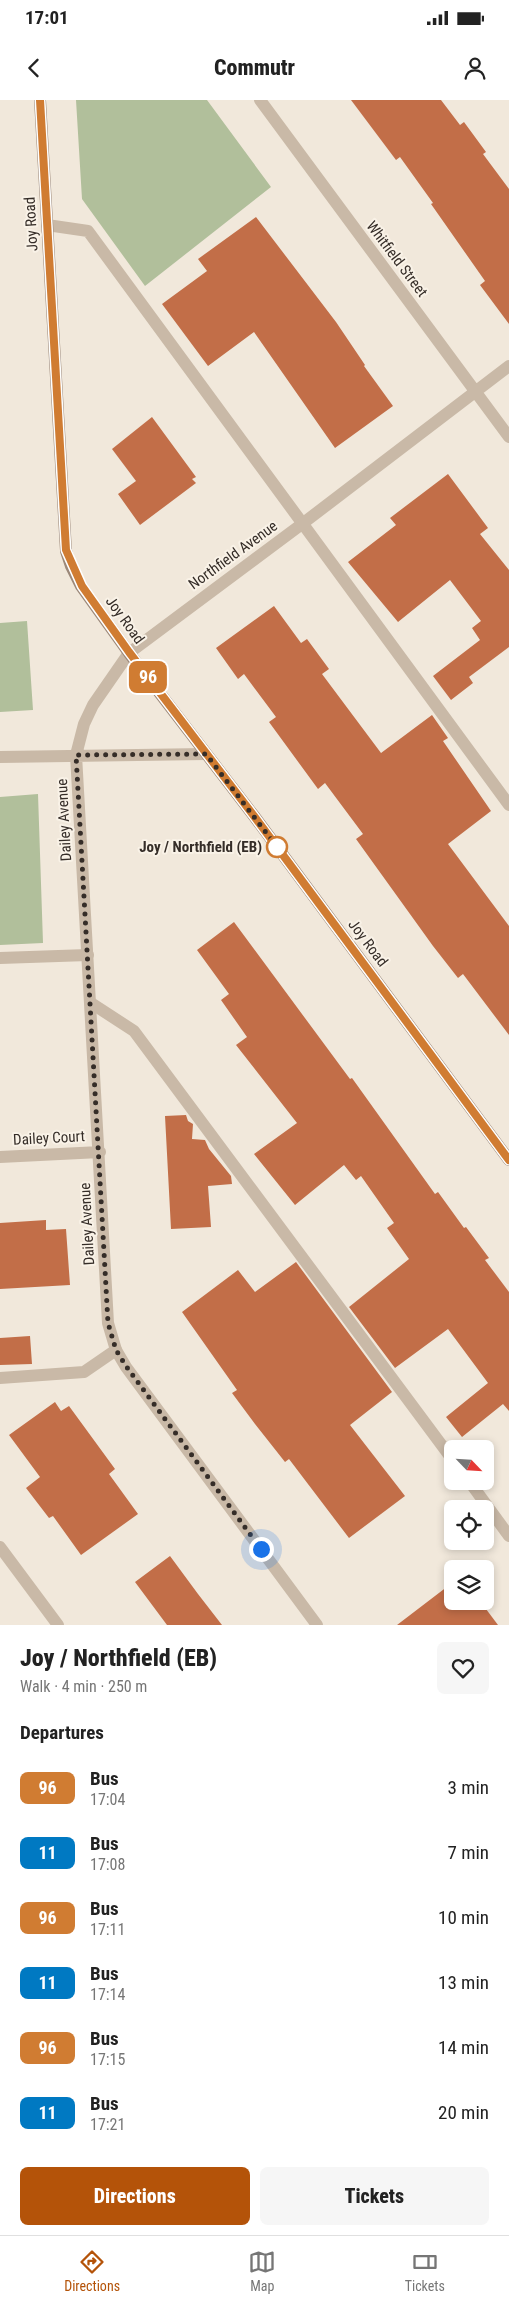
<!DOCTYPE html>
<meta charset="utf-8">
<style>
:root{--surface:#fff;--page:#f6f6f6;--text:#222;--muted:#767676;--line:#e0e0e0;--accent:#b45309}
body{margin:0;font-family:"Roboto Condensed",sans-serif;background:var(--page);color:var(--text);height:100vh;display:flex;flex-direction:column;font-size:19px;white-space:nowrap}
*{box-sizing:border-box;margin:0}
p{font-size:16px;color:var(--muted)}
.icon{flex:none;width:28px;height:28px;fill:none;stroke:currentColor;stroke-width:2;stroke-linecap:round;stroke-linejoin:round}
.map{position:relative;height:1525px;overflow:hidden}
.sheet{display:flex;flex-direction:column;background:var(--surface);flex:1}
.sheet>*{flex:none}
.badge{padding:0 10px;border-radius:8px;font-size:18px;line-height:32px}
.needle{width:32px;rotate:115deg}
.fabs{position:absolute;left:444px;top:1340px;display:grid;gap:10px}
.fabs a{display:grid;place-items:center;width:50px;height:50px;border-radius:8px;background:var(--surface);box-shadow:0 2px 8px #0003;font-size:25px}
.you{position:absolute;width:25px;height:25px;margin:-12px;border:4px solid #fff;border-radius:50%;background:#1a73e8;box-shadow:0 0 0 8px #1a73e833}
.map>.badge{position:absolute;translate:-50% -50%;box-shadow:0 0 0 2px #fff}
h2{padding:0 20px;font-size:19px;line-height:45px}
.round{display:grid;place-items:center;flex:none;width:52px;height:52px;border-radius:8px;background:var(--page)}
.overview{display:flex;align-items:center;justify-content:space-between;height:85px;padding:0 20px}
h1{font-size:24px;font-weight:800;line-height:38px}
.action{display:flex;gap:10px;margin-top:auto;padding:10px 20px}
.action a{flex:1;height:58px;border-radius:8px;background:var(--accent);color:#fff;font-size:20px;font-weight:800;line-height:58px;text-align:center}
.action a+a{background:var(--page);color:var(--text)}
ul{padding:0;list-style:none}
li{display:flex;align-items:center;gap:15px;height:65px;padding:0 20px}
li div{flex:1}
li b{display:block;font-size:19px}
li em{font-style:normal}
li .badge{min-width:55px;font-weight:700;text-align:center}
.status{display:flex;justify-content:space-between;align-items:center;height:35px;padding:0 25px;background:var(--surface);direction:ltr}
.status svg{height:14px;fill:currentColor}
header{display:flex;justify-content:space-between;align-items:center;height:65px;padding:0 20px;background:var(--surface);font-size:22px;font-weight:800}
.tabs{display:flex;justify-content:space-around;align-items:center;height:70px;border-top:1px solid var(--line);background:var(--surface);font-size:14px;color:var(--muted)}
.tabs a{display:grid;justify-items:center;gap:2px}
.tabs .on{color:var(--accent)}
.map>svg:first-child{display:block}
</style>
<div class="status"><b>17:01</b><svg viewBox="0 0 49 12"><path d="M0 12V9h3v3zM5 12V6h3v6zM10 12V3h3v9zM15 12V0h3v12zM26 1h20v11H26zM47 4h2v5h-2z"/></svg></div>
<header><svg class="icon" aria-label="back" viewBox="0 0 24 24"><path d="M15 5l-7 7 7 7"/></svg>Commutr<svg class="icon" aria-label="person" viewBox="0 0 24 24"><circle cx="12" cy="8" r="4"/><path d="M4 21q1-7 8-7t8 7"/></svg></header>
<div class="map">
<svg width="509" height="1525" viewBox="0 0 509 1525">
<rect width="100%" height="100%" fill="#f1e8db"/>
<path fill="#b1bf9b" d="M 76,0 L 207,0 L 271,87 L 145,186 L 82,99 Z
M 27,521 L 33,610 L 0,612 L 0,523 Z
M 38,694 L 43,843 L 0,845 L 0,697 Z"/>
<path fill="#c26e48" d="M 351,0 L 441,0 L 460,25 L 464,22 L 486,52 L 483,54 L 509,89 L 509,224 L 480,185 L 485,181 L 431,104 L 433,103 L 400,57 L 396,60 Z
M 256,117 L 336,222 L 365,265 L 364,266 L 393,306 L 335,348 L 254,232 L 208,266 L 162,204 L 207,171 L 198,159 Z
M 152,317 L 196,377 L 192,379 L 196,383 L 140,425 L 118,394 L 136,381 L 112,349 Z
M 448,374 L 488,428 L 480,434 L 509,470 L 509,547 L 469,577 L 473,583 L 451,600 L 433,576 L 480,540 L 472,528 L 481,521 L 450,480 L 398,522 L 348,462 L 396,425 L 390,418 Z
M 274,506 L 301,543 L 307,539 L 329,569 L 322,574 L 381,653 L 432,615 L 448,638 L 443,641 L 491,711 L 448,744 L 509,826 L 509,935 L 463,874 L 458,878 L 433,846 L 356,739 L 363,734 L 325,683 L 318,689 L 269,622 L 276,617 L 244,574 L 238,579 L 216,548 Z
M 234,822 L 350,979 L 352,978 L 435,1094 L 438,1092 L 464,1128 L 466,1127 L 489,1158 L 485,1160 L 509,1192 L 509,1311 L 503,1304 L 462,1337 L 446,1317 L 488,1283 L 448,1229 L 395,1268 L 349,1207 L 409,1159 L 387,1128 L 394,1123 L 361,1076 L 356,1080 L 344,1065 L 295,1105 L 254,1054 L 297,1023 L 236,945 L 247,937 L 221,900 L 229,894 L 197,850 Z
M 186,1015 L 188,1021 L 193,1024 L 192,1039 L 205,1040 L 209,1049 L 231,1076 L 232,1084 L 208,1086 L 211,1127 L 171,1129 L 165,1016 Z
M 46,1120 L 46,1130 L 66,1129 L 70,1185 L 0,1189 L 0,1123 Z
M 296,1162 L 392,1292 L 350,1325 L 405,1396 L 349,1438 L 289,1359 L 285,1362 L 255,1324 L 232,1293 L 237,1290 L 182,1212 L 238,1170 L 255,1192 Z
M 30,1236 L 32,1264 L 0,1265 L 0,1238 Z
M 55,1302 L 61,1311 L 69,1306 L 115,1369 L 109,1374 L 138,1414 L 81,1455 L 53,1416 L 49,1418 L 26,1388 L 40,1377 L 9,1335 Z
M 170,1456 L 198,1494 L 222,1525 L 167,1525 L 135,1482 Z
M 452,1483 L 452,1501 L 480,1501 L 498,1525 L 397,1525 Z"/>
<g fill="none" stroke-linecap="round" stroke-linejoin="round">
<path stroke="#c9b9a7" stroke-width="12" d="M 47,125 L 88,131 L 509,705
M 0,858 L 88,855
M 91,903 L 134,931 L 452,1359
M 0,1278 L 84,1272 L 116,1250
M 469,1381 L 509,1436
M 0,1447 L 58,1525"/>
<path stroke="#c9b9a7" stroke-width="12" d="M 260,0 L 509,337
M 0,657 L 206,654
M 0,1057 L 100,1052
M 317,1525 L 126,1267 L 116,1250 L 108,1223 L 76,655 L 84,624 L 93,605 L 129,553 L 302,424 L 509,266"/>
<path stroke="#9c8879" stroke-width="12" d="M 40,0 L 66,451 L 71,466 L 81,486 L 129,553 L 254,716 L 509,1060"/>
</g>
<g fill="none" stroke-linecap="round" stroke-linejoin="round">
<g stroke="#fff" stroke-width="11">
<path id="line" d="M 40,0 L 66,450 L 82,486 L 129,552 L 254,716 L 509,1060"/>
</g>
<use href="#line" stroke="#d07c32" stroke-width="8"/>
<path stroke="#352d28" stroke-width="5" stroke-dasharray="0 9" d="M 261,1449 L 126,1266 L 116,1250 L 108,1223 L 76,655 L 206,654 L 277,747"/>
</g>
<circle fill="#fff" stroke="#d07c32" stroke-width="2.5" cx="277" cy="747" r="10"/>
<g text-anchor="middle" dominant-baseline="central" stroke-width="4" stroke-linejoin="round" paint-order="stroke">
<g font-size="15" fill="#352d28" stroke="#f9f2e7">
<text transform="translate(31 124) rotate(-93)">Joy Road</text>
<text transform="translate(397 159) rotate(53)">Whitfield Street</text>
<text transform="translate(233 455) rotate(-36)">Northfield Avenue</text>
<text transform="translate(125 520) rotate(54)">Joy Road</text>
<text transform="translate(64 720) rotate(-93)">Dailey Avenue</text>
<text transform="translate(368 843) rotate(53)">Joy Road</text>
<text transform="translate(49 1038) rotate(-3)">Dailey Court</text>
<text transform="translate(87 1124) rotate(-93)">Dailey Avenue</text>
</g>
<g font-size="15" font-weight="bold" fill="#352d28" stroke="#f9f2e7" text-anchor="end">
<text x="262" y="747">Joy / Northfield (EB)</text>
</g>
</g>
</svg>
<div class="fabs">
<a><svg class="needle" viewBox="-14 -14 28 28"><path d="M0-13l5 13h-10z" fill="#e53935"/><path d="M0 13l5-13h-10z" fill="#767676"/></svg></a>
<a><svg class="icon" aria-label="locate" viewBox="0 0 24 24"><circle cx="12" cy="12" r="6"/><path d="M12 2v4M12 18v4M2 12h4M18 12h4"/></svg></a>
<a><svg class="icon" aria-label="layers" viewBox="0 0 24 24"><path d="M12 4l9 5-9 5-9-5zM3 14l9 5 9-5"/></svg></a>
</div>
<div class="you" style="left:261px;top:1449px"></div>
<b class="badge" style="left:148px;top:577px;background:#d07c32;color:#fff">96</b>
</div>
<section class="sheet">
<div class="overview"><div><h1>Joy / Northfield (EB)</h1><p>Walk · 4 min · 250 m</p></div><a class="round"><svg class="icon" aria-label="heart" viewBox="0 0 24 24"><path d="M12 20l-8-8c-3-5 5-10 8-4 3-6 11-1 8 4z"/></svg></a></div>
<h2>Departures</h2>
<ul>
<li><span class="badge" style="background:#d07c32;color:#fff">96</span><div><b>Bus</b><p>17:04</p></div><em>3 min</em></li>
<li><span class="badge" style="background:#0079c2;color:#fff">11</span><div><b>Bus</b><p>17:08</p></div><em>7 min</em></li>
<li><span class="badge" style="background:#d07c32;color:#fff">96</span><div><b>Bus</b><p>17:11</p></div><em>10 min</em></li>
<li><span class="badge" style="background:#0079c2;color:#fff">11</span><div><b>Bus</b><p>17:14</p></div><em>13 min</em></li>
<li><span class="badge" style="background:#d07c32;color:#fff">96</span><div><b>Bus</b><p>17:15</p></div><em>14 min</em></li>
<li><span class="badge" style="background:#0079c2;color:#fff">11</span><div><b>Bus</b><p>17:21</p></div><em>20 min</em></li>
</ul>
<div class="action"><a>Directions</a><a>Tickets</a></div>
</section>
<nav class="tabs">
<a class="on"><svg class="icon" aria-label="directions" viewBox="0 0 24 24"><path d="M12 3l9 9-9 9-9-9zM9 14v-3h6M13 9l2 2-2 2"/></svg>Directions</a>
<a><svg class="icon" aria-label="map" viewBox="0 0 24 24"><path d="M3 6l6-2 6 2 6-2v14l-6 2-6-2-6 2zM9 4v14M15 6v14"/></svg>Map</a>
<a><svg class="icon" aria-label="tickets" viewBox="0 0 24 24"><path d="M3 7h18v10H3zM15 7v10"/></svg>Tickets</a>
</nav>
